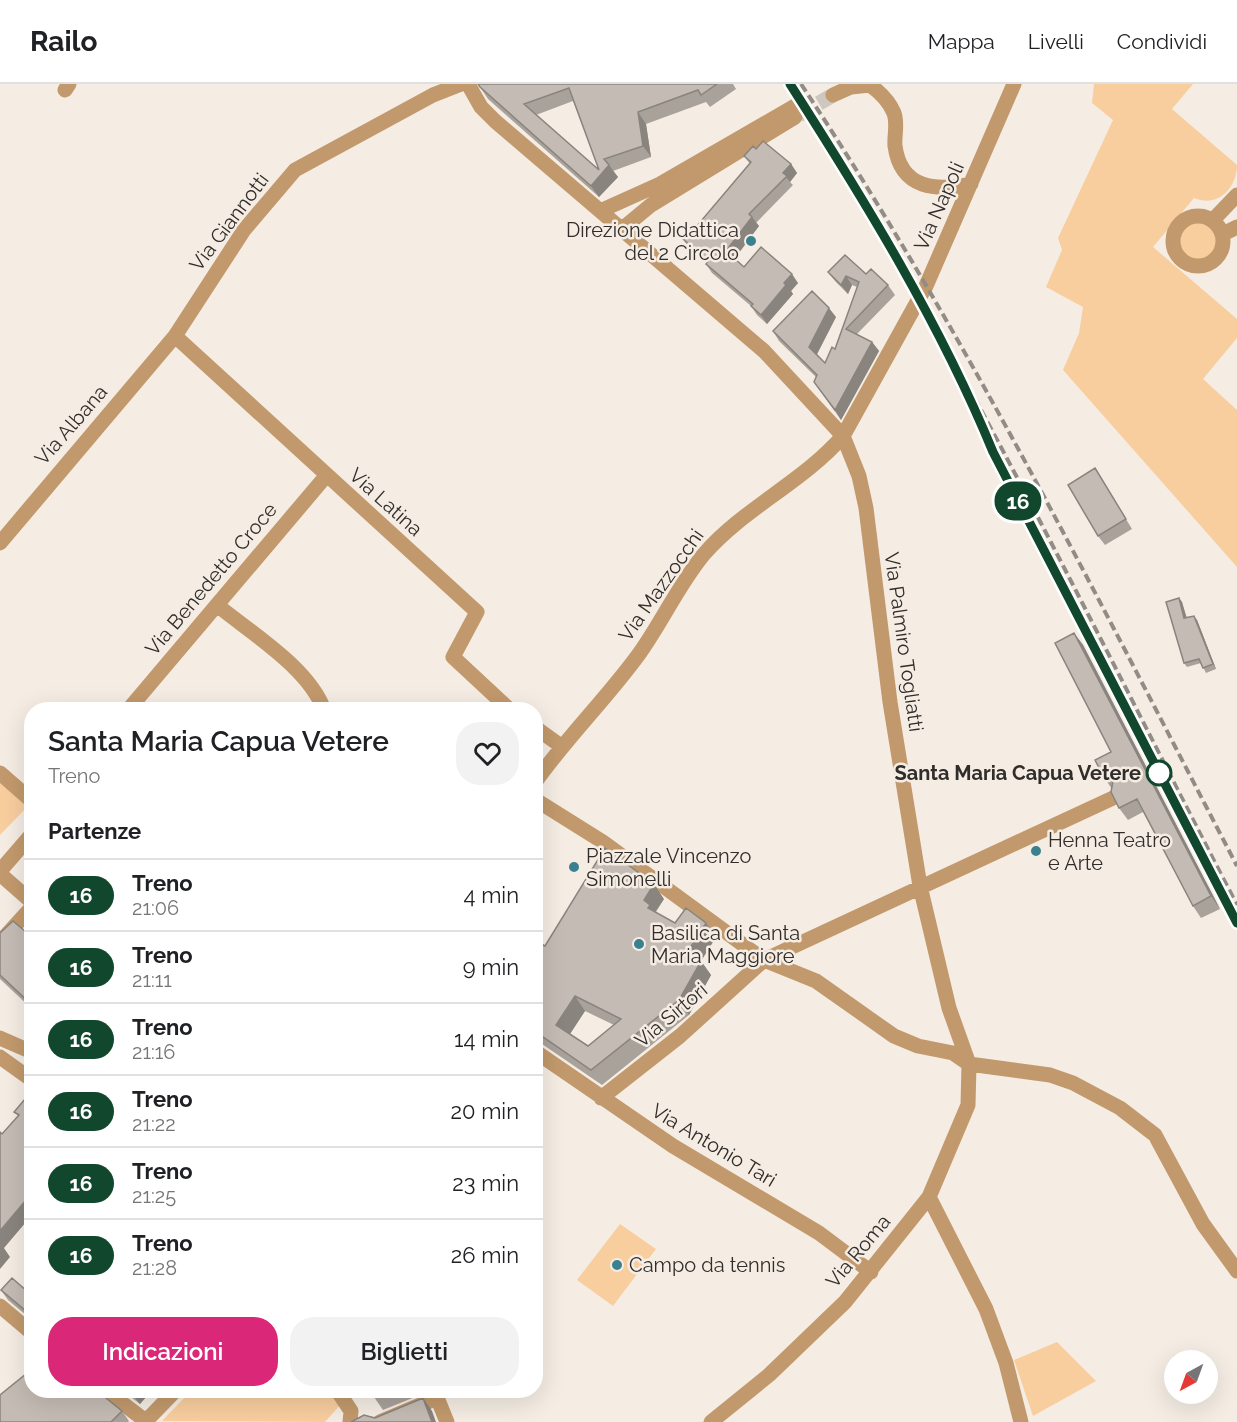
<!DOCTYPE html>
<html lang="it">
<style>
:root{--surface:#fff;--page:#f2f2f2;--text:#202124;--muted:#757577;--line:#e0e0e0;--accent:#db2777}
body{margin:0;font-family:Raleway,sans-serif;background:var(--page);color:var(--text);height:100vh;display:flex;flex-direction:column;font-size:22px;white-space:nowrap}
*{box-sizing:border-box;margin:0}
p{font-size:20px;color:var(--muted)}
.icon{flex:none;width:33px;height:33px;fill:none;stroke:currentColor;stroke-width:2;stroke-linecap:round;stroke-linejoin:round}
.map{position:relative;flex:1;overflow:hidden}
.panel{position:absolute;left:24px;top:618px;width:519px;height:696px;display:flex;flex-direction:column;background:var(--surface);border-radius:24px;box-shadow:0 6px 24px #0002}
.panel>*{flex:none}
.badge{padding:0 12px;border-radius:20px;font-size:21px;line-height:39px}
.needle{width:39px;rotate:221deg}
.tools{position:absolute;left:1164px;top:1266px;display:grid;gap:12px}
.tools a{display:grid;place-items:center;width:54px;height:54px;border-radius:50%;background:var(--surface);box-shadow:0 6px 24px #0002;font-size:30px}
.map>.badge{position:absolute;translate:-50% -50%;box-shadow:0 0 0 3px #fff}
h2{padding:0 24px;font-size:22px;line-height:54px}
.round{display:grid;place-items:center;flex:none;width:63px;height:63px;border-radius:24px;background:var(--page)}
.headline{display:flex;align-items:center;justify-content:space-between;height:102px;padding:0 24px}
h1{font-size:28px;font-weight:600;line-height:45px}
.button{display:flex;gap:12px;margin-top:auto;padding:12px 24px}
.button a{flex:1;height:69px;border-radius:24px;background:var(--accent);color:#fff;font-size:24px;font-weight:600;line-height:69px;text-align:center}
.button a+a{background:var(--page);color:var(--text)}
ul{padding:0;list-style:none}
li{display:flex;align-items:center;gap:18px;height:72px;padding:0 24px;border-top:2px solid var(--line)}
li div{flex:1}
li b{display:block;font-size:22px}
li em{font-style:normal}
li .badge{min-width:66px;font-weight:700;text-align:center}
header{display:flex;align-items:center;gap:36px;box-sizing:border-box;height:84px;padding:0 30px;background:var(--surface);border-bottom:2px solid var(--line)}
header strong{font-size:28px}
nav{display:flex;gap:33px;margin-inline-start:auto;font-size:21px}
.map>svg:first-child{display:block}
</style>
<header>
<strong>Railo</strong>
<nav><a>Mappa</a><a>Livelli</a><a>Condividi</a></nav>
</header>
<div class="map">
<svg width="1237" height="1338" viewBox="0 0 1237 1338">
<rect width="100%" height="100%" fill="#f5ede4"/>
<path fill="#f8ce9f" d="M 1094,0 L 1193,0 L 1172,25 L 1237,81 C 1237,104 1218,124 1194,114 L 1153,163 L 1237,235 L 1237,254 L 1203,295 L 1237,326 L 1237,483 L 1063,286 L 1079,249 L 1083,223 L 1046,203 L 1062,166 L 1058,154 L 1113,36 L 1092,19 Z
M1180 157a19 19 0 1 1 38 0a19 19 0 1 1-38 0Z
M 0,689 L 31,719 L 0,751 Z
M 620,1140 L 656,1165 L 613,1222 L 577,1196 Z
M 1057,1258 L 1096,1297 L 1033,1332 L 1014,1276 Z
M 191,1307 L 331,1307 L 341,1320 L 325,1338 L 162,1337 Z"/>
<g fill="none" stroke-linecap="round" stroke-linejoin="round">
<path stroke="#cec7bf" stroke-width="15" stroke-dasharray="15 8" stroke-linecap="butt" d="M 799,31 L 833,11"/>
<path stroke="#c2996c" stroke-width="15" d="M 468,0 L 481,23 L 495,37 L 764,267 L 843,352 L 859,392 L 866,424 L 890,618 L 920,802 L 949,924 L 969,980 L 968,1021 L 929,1113 L 845,1218 L 769,1291 L 711,1338
M 65,6 L 69,0
M 833,11 L 851,3 L 870,1 C 881,9 889,17 894,29 C 898,40 894,51 895,62 C 901,106 937,107 971,100
M 600,127 L 660,100 L 795,22
M1173 157a25 25 0 1 1 50 0a25 25 0 1 1-50 0Z
M 1213,136 L 1237,111
M 622,145 L 651,121 L 795,33
M 1223,150 L 1237,143
M 175,252 L 477,528 L 453,573 L 510,626
M 0,459 L 175,252 L 244,146 L 295,86 L 433,11 L 461,0
M 217,521 C 251,549 309,584 324,626
M 128,626 L 326,392
M 536,644 L 561,662
M 0,689 L 32,717
M 536,697 C 568,652 607,614 639,570 C 662,538 679,500 704,470 C 744,424 803,398 843,352 L 926,202 L 1014,0
M 536,716 L 603,758 L 764,876 L 816,897 L 894,952 L 918,962 L 953,969 L 969,980 L 1050,991 L 1073,999 L 1120,1024 L 1155,1051 L 1203,1140 L 1237,1187
M 0,787 L 32,750
M 0,790 L 32,818
M 0,858 L 32,823
M 0,954 L 32,968
M 536,968 L 673,1062 L 819,1149 L 871,1188
M 0,973 L 32,996
M 601,1014 L 680,952 L 764,876 L 1113,714
M 929,1113 L 986,1225 L 1006,1279 L 1021,1338
M 0,1222 L 32,1249
M 105,1306 L 147,1338
M 337,1306 L 351,1327 L 350,1338
M 434,1306 L 447,1338
M 145,1338 L 176,1306
M 380,1338 L 437,1314"/>
<path stroke="#928c86" stroke-width="4" stroke-dasharray="9 4.5" stroke-linecap="butt" d="M 790,0 C 959,261 1094,546 1237,821
M 801,0 C 966,249 1099,517 1237,782
M 1225,815 L 1237,839"/>
</g>
<path fill="#a9a29b" fill-rule="evenodd" d="M 478,0 L 733,0 L 736,5 L 710,23 L 706,18 L 646,40 L 651,73 L 613,87 L 618,93 L 599,113 L 488,15 ZM 573,17 L 599,86 L 536,31 Z
M 756,65 L 791,80 L 797,89 L 790,98 L 793,101 L 756,139 L 759,142 L 734,174 L 744,183 L 798,199 L 791,207 L 793,210 L 767,240 L 757,231 L 751,222 L 712,189 L 706,180 L 707,179 L 689,164 L 683,155 L 696,143 L 750,80 L 744,72 Z
M 828,188 L 866,190 L 888,201 L 895,211 L 857,250 L 872,258 L 879,267 L 841,336 L 814,298 L 816,293 L 779,257 L 773,247 L 836,233 L 817,270 L 825,279 L 835,265 L 857,203 L 852,201 L 848,210 L 835,197 Z
M 1095,384 L 1132,445 L 1105,461 L 1098,452 Z
M 1179,514 L 1182,518 L 1186,534 L 1197,536 L 1216,585 L 1206,589 L 1201,579 L 1187,583 L 1184,579 Z
M 1074,549 L 1083,561 L 1220,825 L 1201,834 L 1193,822 L 1143,728 L 1128,736 L 1119,724 L 1112,705 L 1103,692 L 1111,668 Z
M 664,815 L 656,828 L 675,839 L 706,839 L 716,853 L 701,877 L 711,891 L 689,931 L 602,1001 L 542,960 L 536,960 L 536,857 L 545,862 ZM 585,927 L 614,941 L 588,962 L 570,950 Z
M 0,849 L 32,853 L 32,925 L 0,895 Z
M 32,1204 L 32,1236 L 8,1216 L 1,1206 L 28,1208 Z
M 122,1306 L 152,1306 L 140,1320 Z
M 371,1306 L 424,1306 L 425,1309 L 383,1326 L 374,1313 Z
M 122,1327 L 129,1337 L 128,1338 L 0,1338 Z"/>
<path fill="#89847e" d="M 638,28 L 646,40 L 651,73 L 643,62 Z
M 791,80 L 797,89 L 790,98 L 783,89 Z
M 609,81 L 618,93 L 599,113 L 591,102 Z
M 752,133 L 759,142 L 733,177 L 726,167 Z
M 792,190 L 798,199 L 791,207 L 793,210 L 767,240 L 761,231 L 784,199 Z
M 846,192 L 852,201 L 848,210 L 841,201 Z
M 829,224 L 836,233 L 816,272 L 809,263 Z
M 872,258 L 879,267 L 841,336 L 835,326 Z
M 1179,514 L 1182,518 L 1188,538 L 1184,534 Z
M 1194,532 L 1197,536 L 1216,585 L 1213,580 Z
M 1074,549 L 1083,561 L 1220,825 L 1211,812 Z
M 654,800 L 664,815 L 655,828 L 659,839 L 644,816 Z
M 706,839 L 716,853 L 701,877 L 711,891 L 689,931 L 679,916 L 688,867 Z
M 575,912 L 585,927 L 566,956 L 556,941 Z
M 32,1109 L 32,1131 L 4,1164 L 10,1173 L 0,1185 L 0,1147 Z
M 137,1306 L 152,1306 L 140,1320 L 133,1311 Z
M 423,1314 L 432,1327 L 436,1338 L 432,1338 Z"/>
<path fill="#c4bcb4" stroke="#89847e" stroke-width="1.5" fill-rule="evenodd" d="M 478,0 L 717,0 L 701,11 L 698,6 L 638,28 L 643,62 L 604,75 L 609,81 L 591,102 L 480,3 ZM 569,4 L 599,86 L 524,20 Z
M 763,57 L 791,80 L 783,89 L 787,92 L 749,130 L 752,133 L 726,167 L 744,183 L 761,163 L 792,190 L 784,199 L 786,201 L 761,231 L 751,222 L 753,220 L 706,180 L 708,177 L 683,155 L 694,141 L 696,143 L 751,78 L 744,72 L 753,62 L 756,65 Z
M 845,171 L 866,190 L 871,185 L 888,201 L 846,245 L 872,258 L 835,326 L 814,298 L 817,291 L 773,247 L 812,207 L 829,224 L 809,263 L 825,279 L 832,263 L 835,265 L 859,198 L 846,192 L 841,201 L 828,188 Z
M 1095,384 L 1126,435 L 1098,452 L 1068,401 Z
M 1179,514 L 1184,534 L 1194,532 L 1213,580 L 1203,584 L 1199,575 L 1184,579 L 1166,518 Z
M 1074,549 L 1211,812 L 1193,822 L 1137,715 L 1119,724 L 1111,708 L 1113,697 L 1103,692 L 1095,676 L 1111,668 L 1055,559 Z
M 605,764 L 654,800 L 644,816 L 650,821 L 648,824 L 675,839 L 686,824 L 706,839 L 688,867 L 701,877 L 679,916 L 591,986 L 536,948 L 536,857 L 545,862 ZM 575,912 L 621,935 L 588,962 L 556,941 Z
M 13,837 L 32,853 L 32,921 L 0,891 L 0,849 Z
M 31,1008 L 32,1109 L 0,1147 L 0,1048 L 2,1050 L 19,1031 L 14,1028 Z
M 12,1194 L 28,1208 L 32,1204 L 32,1232 L 1,1206 Z
M 32,1285 L 32,1306 L 96,1306 L 122,1327 L 111,1338 L 0,1338 L 0,1311 Z
M 128,1306 L 137,1306 L 133,1311 Z
M 371,1306 L 389,1306 L 374,1313 Z
M 423,1314 L 432,1338 L 351,1338 L 364,1331 L 375,1334 Z"/>
<g fill="none" stroke-linecap="round" stroke-linejoin="round">
<g stroke="#fff" stroke-width="14">
<path id="line" d="M 790,0 C 865,117 940,239 993,368 L 1237,839"/>
</g>
<use href="#line" stroke="#11472c" stroke-width="9"/>
</g>
<g fill="#3b808e" stroke="#f5ede4" stroke-width="2">
<circle cx="751" cy="157" r="6"/>
<circle cx="1036" cy="767" r="6"/>
<circle cx="574" cy="783" r="6"/>
<circle cx="639" cy="860" r="6"/>
<circle cx="617" cy="1181" r="6"/>
</g>
<circle fill="#fff" stroke="#11472c" stroke-width="3" cx="1159" cy="689" r="12"/>
<g text-anchor="middle" dominant-baseline="central" stroke-width="5" stroke-linejoin="round" paint-order="stroke">
<g font-size="20" fill="#302d2a" stroke="#f5ede4">
<text transform="translate(939 122) rotate(-66)">Via Napoli</text>
<text transform="translate(229 138) rotate(-53)">Via Giannotti</text>
<text transform="translate(71 341) rotate(-49)">Via Albana</text>
<text transform="translate(386 418) rotate(42)">Via Latina</text>
<text transform="translate(211 495) rotate(-50)">Via Benedetto Croce</text>
<text transform="translate(661 501) rotate(-55)">Via Mazzocchi</text>
<text transform="translate(904 558) rotate(82)">Via Palmiro Togliatti</text>
<text transform="translate(671 931) rotate(-40)">Via Sirtori</text>
<text transform="translate(714 1061) rotate(31)">Via Antonio Tari</text>
<text transform="translate(858 1167) rotate(-50)">Via Roma</text>
</g>
<g font-size="20" fill="#302d2a" stroke="#f5ede4" text-anchor="start">
<text x="739" y="146" text-anchor="end">Direzione Didattica<tspan x="739" dy="23">del 2 Circolo</tspan></text>
<text x="1048" y="756">Henna Teatro<tspan x="1048" dy="23">e Arte</tspan></text>
<text x="586" y="772">Piazzale Vincenzo<tspan x="586" dy="23">Simonelli</tspan></text>
<text x="651" y="849">Basilica di Santa<tspan x="651" dy="23">Maria Maggiore</tspan></text>
<text x="629" y="1181">Campo da tennis</text>
</g>
<g font-size="20" font-weight="bold" fill="#302d2a" stroke="#f5ede4" text-anchor="end">
<text x="1141" y="689">Santa Maria Capua Vetere</text>
</g>
</g>
</svg>
<div class="tools">
<a><svg class="needle" viewBox="-14 -14 28 28"><path d="M0-13l5 13h-10z" fill="#e53935"/><path d="M0 13l5-13h-10z" fill="#757577"/></svg></a>
</div>
<b class="badge" style="left:1018px;top:417px;background:#11472c;color:#fff">16</b>
<section class="panel">
<div class="headline"><div><h1>Santa Maria Capua Vetere</h1><p>Treno</p></div><a class="round"><svg class="icon" aria-label="heart" viewBox="0 0 24 24"><path d="M12 20l-8-8c-3-5 5-10 8-4 3-6 11-1 8 4z"/></svg></a></div>
<h2>Partenze</h2>
<ul>
<li><span class="badge" style="background:#11472c;color:#fff">16</span><div><b>Treno</b><p>21:06</p></div><em>4 min</em></li>
<li><span class="badge" style="background:#11472c;color:#fff">16</span><div><b>Treno</b><p>21:11</p></div><em>9 min</em></li>
<li><span class="badge" style="background:#11472c;color:#fff">16</span><div><b>Treno</b><p>21:16</p></div><em>14 min</em></li>
<li><span class="badge" style="background:#11472c;color:#fff">16</span><div><b>Treno</b><p>21:22</p></div><em>20 min</em></li>
<li><span class="badge" style="background:#11472c;color:#fff">16</span><div><b>Treno</b><p>21:25</p></div><em>23 min</em></li>
<li><span class="badge" style="background:#11472c;color:#fff">16</span><div><b>Treno</b><p>21:28</p></div><em>26 min</em></li>
</ul>
<div class="button"><a>Indicazioni</a><a>Biglietti</a></div>
</section>
</div>
